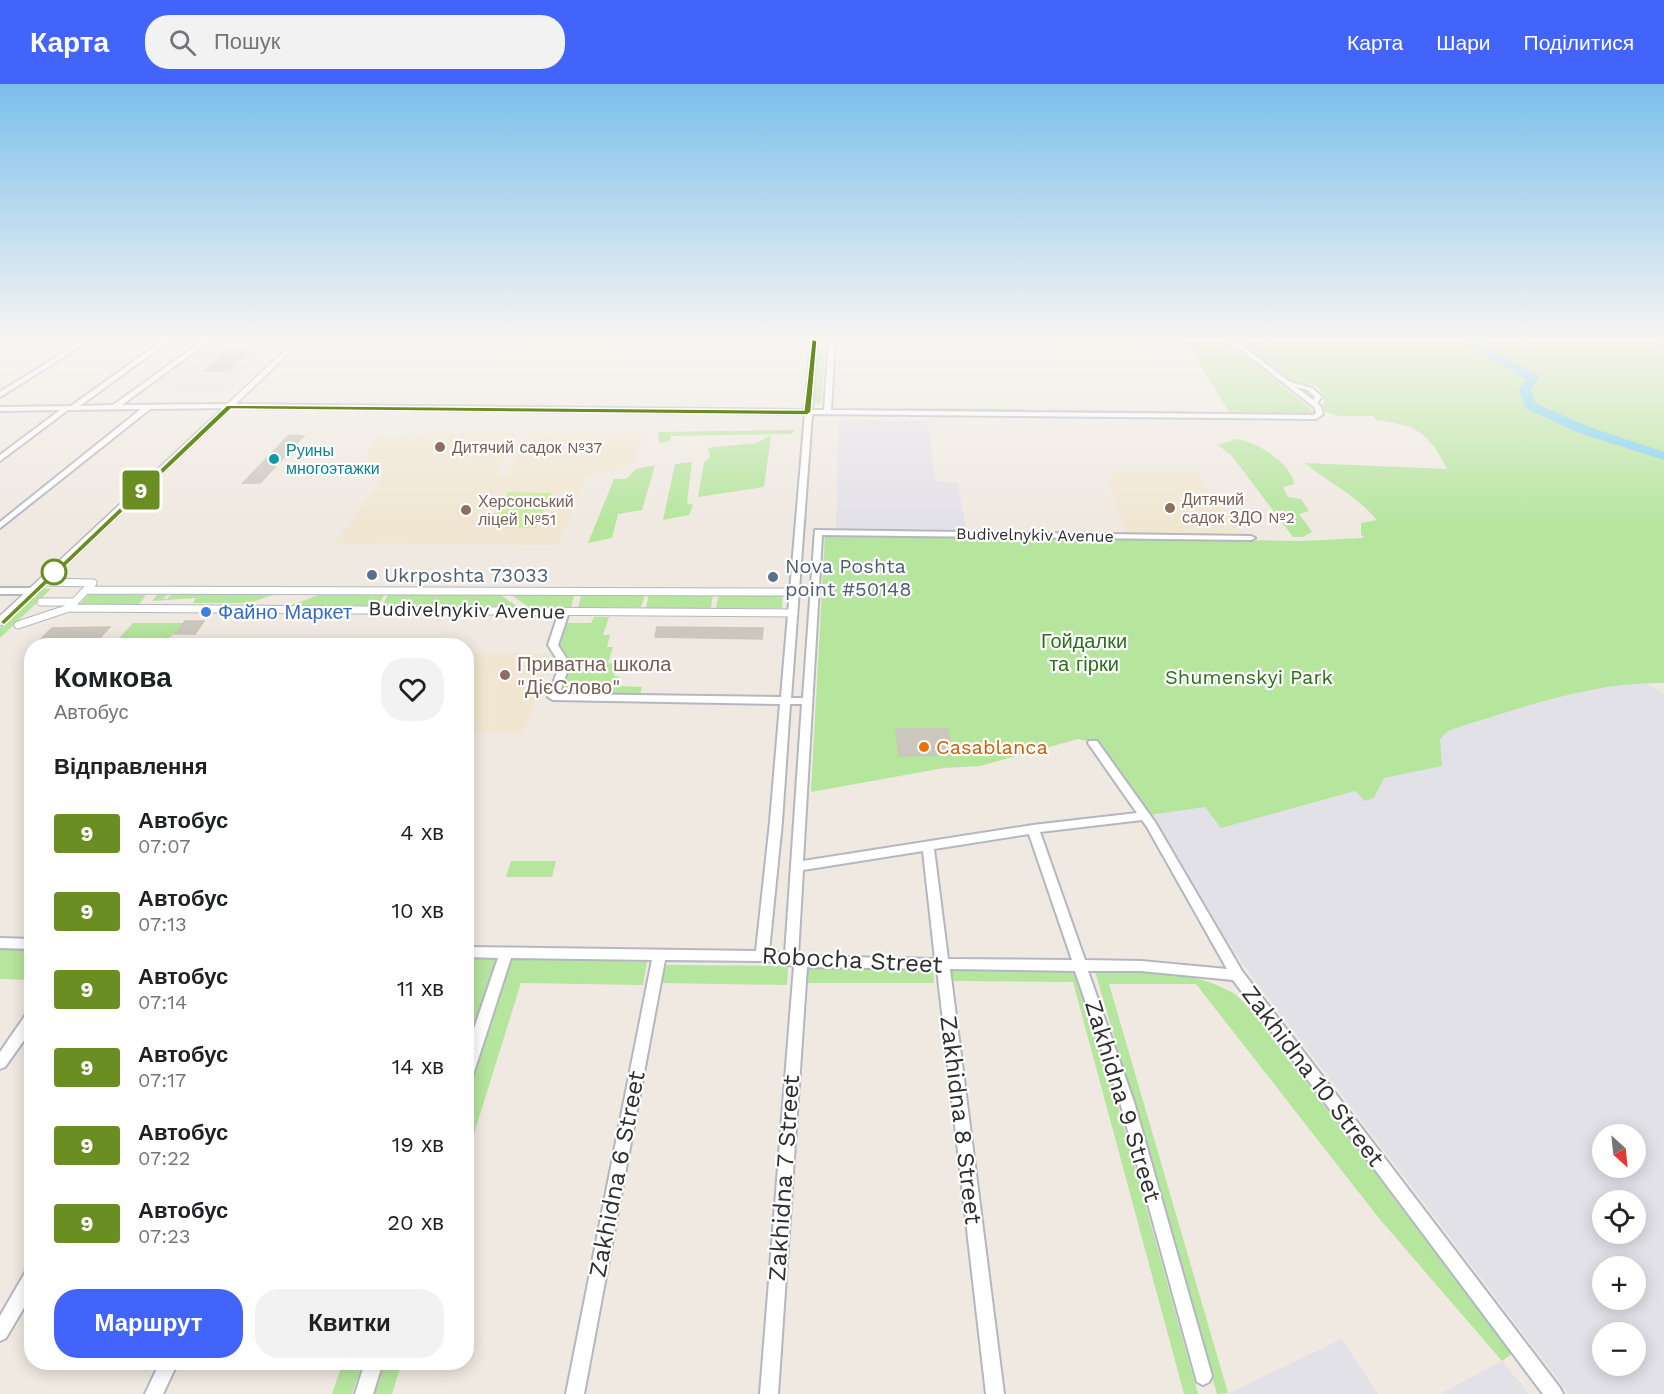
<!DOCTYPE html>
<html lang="uk">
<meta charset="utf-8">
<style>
:root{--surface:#fff;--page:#f2f2f2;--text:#202124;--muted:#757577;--accent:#4264fb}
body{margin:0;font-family:"Work Sans",sans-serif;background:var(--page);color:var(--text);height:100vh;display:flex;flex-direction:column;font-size:22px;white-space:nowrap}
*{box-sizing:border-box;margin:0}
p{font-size:20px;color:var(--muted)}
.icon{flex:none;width:33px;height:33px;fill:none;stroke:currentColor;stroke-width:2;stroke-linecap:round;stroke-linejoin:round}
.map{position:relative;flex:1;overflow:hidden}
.side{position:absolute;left:24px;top:554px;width:450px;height:732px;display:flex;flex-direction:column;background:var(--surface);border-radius:24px;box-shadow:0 3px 15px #0003}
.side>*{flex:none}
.badge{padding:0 12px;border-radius:4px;font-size:21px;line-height:39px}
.needle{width:39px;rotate:153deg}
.buttons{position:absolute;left:1592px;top:1040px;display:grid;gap:12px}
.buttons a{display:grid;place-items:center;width:54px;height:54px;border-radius:50%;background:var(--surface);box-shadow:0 3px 15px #0003;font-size:30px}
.map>.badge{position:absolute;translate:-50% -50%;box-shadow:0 0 0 3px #fff}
h2{padding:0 30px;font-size:22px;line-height:54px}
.round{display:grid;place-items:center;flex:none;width:63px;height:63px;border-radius:24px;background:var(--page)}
.head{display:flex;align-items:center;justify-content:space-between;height:102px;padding:0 30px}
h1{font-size:28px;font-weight:700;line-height:45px}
.cta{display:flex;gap:12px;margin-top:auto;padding:12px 30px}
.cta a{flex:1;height:69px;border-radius:24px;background:var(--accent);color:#fff;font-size:24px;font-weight:700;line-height:69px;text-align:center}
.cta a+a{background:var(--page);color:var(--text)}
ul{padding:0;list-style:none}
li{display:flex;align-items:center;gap:18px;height:78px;padding:0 30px}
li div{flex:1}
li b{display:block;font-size:22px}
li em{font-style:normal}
li .badge{min-width:66px;font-weight:700;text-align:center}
header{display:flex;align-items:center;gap:36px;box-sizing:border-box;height:84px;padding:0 30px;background:var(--accent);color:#fff}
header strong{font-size:28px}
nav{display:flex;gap:33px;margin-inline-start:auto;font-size:21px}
.search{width:420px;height:54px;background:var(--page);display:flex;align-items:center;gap:15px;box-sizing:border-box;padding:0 21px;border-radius:24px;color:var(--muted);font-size:22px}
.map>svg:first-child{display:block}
</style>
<header>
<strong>Карта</strong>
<div class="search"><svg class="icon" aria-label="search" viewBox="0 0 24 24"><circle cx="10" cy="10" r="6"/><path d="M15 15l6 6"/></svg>Пошук</div>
<nav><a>Карта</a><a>Шари</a><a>Поділитися</a></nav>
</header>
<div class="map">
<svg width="1664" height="1310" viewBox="0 0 1664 1310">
<rect width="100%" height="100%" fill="#efe9e1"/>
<path fill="#e3e1e8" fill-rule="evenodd" d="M 209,257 L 278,257 L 221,310 L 171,310 L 179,301 L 145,301 Z
M 839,336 L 928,337 L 935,397 L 958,398 L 966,446 L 836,445 Z
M 1645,598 L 1664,610 L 1664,1310 L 1569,1310 L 1239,875 L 1148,731 L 1384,694 L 1442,682 L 1440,655 L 1448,646 L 1576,607 ZM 1602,1050 L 1635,1050 L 1635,1083 L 1602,1083 ZM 1602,1116 L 1635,1116 L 1635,1149 L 1602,1149 ZM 1602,1182 L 1635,1182 L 1635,1215 L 1602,1215 ZM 1602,1248 L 1635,1248 L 1635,1281 L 1602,1281 Z
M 1342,1255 L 1378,1310 L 1227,1310 Z
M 1502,1277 L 1529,1310 L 1440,1310 Z"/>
<path fill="#f0e6d1" d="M 519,257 L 623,257 L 613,279 L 505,278 Z
M 1046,257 L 1140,257 L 1155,284 L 1055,283 Z
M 425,349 L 516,349 L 496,392 L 506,392 L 528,349 L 643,350 L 632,381 L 586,393 L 558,461 L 335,459 L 382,394 L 364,372 L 378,353 L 422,354 Z
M 1110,388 L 1199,388 L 1215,419 L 1231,428 L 1243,450 L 1127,450 L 1108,397 L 1113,396 Z
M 467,569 L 552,570 L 523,649 L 467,648 Z"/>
<path fill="#b6e59e" d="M 818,257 L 826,257 L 821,318 L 816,320 L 812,318 Z
M 1186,257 L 1228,257 L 1315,329 L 1313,331 L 1194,331 L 1192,328 L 1229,328 Z
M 1238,257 L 1654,257 L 1664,262 L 1664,599 C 1592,598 1527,622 1459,643 L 1448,647 L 1440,655 L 1442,682 L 1384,694 L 1374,714 L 1365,717 L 1355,707 L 1221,744 L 1205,723 L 1148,731 L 1099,661 L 1103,660 L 1078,655 L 980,682 L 944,684 L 811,708 L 825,450 L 1302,457 L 1364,454 L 1361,450 L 1361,439 L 1377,436 C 1355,410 1331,401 1305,379 L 1447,385 C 1428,347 1417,342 1376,336 L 1373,332 L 1338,332 L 1323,327 L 1324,310 L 1315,301 L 1292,299 Z
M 903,324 L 1023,325 L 1024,330 L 903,328 Z
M 1028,326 L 1190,327 L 1192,331 L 1029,329 Z
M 795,346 L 792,350 L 671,352 L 670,357 L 659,359 L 658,348 Z
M 771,351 L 764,403 L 698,413 L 704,379 L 710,373 L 708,364 L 757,359 Z
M 1236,355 C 1254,356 1293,380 1294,400 L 1283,403 L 1288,413 L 1301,415 L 1309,427 L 1299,430 L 1312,448 L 1303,453 L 1293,453 L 1232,372 L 1218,361 Z
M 692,378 L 687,419 L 693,421 L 689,431 L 663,436 L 675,380 Z
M 655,381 L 642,426 L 618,430 L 612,454 L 588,459 L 614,395 L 626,395 L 636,385 Z
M 41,504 L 51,505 L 0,554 L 0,544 Z
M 172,509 L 278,509 L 250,519 L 193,519 L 196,514 L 152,517 L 157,511 L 167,511 L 163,515 L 167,515 Z
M 324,509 L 385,509 L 378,522 L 292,521 Z
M 389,509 L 499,510 L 518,523 L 382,522 Z
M 508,509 L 575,509 L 571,523 L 529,523 Z
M 582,509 L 645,510 L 641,523 L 578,523 Z
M 649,510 L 713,510 L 711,524 L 646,524 Z
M 719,510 L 783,510 L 782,524 L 716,524 Z
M 88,511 L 144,511 L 145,513 L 137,522 L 78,522 Z
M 594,533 L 609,533 L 603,551 L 610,551 L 607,563 L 613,563 L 608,579 L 617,580 L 614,592 L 620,593 L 618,602 L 642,603 L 640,611 L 559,610 L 570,577 L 560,561 L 566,539 L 591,539 Z
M 133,539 L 184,539 C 162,567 146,561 113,561 Z
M 511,777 L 556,777 L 552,793 L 506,793 Z
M 0,865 L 31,866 L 31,896 L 0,895 Z
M 467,871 L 491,872 L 496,875 L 467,964 L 467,918 L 473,899 L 467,898 Z
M 516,874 L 647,878 L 643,901 L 521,899 L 467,1072 L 467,1011 L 508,879 Z
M 665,881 L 788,882 L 787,901 L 661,899 Z
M 806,885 L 933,885 L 934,899 L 806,899 Z
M 951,886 L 1075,888 L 1083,896 L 1198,1310 L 1184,1310 L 1073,898 L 952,897 Z
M 1095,887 C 1140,887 1190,885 1231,908 C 1243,914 1253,931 1263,941 L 1512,1270 L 1502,1277 L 1378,1133 L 1196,900 L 1109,900 L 1228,1309 L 1217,1310 Z
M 343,1278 L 363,1278 L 352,1310 L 332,1310 Z
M 383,1278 L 402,1278 L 392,1310 L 373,1310 Z"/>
<path fill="#c9ec9a" d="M 508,408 L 552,409 L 536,444 L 489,443 Z"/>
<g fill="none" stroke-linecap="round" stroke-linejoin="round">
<path fill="#75cff0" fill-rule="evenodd" d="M 1469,257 L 1479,257 L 1483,262 L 1537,291 L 1539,294 L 1531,305 L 1535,319 L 1589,343 L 1664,368 L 1664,376 L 1579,349 L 1525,324 L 1519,305 L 1526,295 L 1475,266 Z"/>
</g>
<path fill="#cbc7bf" stroke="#cbc5ba" stroke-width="1.5" d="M 229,265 L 252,265 L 228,287 L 204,287 Z
M 289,351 L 304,352 L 260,399 L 243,399 Z
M 185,537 L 204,537 L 195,550 L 175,550 Z
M 110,543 L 93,561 L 35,561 L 52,544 Z
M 657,543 L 763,544 L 762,555 L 655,553 Z
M 896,645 L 948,645 L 952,671 L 899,672 Z"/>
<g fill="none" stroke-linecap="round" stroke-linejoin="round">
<g stroke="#b4b7c1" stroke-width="9">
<path id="pedestrian" d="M 44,498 L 93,499 L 86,506 L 795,508
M 86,506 L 69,524 L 794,529
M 41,518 L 74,518
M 18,541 L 69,524"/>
</g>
<g stroke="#b4b7c1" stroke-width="4">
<path id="minor" d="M 82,257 L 89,257 L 0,313 L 0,308 Z
M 162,257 L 169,257 L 80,322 L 113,321 L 202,257 L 209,257 L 122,321 L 229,320 L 805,326 L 811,257 L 817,257 L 812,326 L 824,326 L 829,257 L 835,257 L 831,326 L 1314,331 L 1316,329 L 1315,324 L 1230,257 L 1236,257 L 1290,298 L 1312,304 L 1322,313 L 1317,319 L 1321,323 L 1323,330 L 1316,335 L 812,330 L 791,614 L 803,614 L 815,446 L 1251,452 L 1255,454 L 1251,456 L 822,451 L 803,777 L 1033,741 L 1137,729 L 1088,659 L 1089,657 L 1097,657 L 1155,738 L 1242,887 L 1560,1304 L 1563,1310 L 1543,1310 L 1233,896 L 1141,887 L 1088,887 L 1134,1018 L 1212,1292 L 1209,1298 L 1203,1301 L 1197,1298 L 1120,1018 L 1075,887 L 950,885 L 1004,1310 L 986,1310 L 937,885 L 807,883 L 778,1310 L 760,1310 L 794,882 L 767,877 L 665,876 L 584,1310 L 566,1310 L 652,876 L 511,874 L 473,991 L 471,995 L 466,997 L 466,968 L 498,874 L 466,873 L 466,863 L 756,867 L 770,738 L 780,620 L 553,616 L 548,613 L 560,580 L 548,561 L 559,528 L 564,525 L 567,526 L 569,528 L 558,561 L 570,580 L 559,610 L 781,613 L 805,330 L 229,324 L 150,325 L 0,444 L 0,438 L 141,325 L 68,326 L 0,377 L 0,371 L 60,326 L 0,327 L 0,323 L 71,322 ZM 1296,303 L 1308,306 L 1315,313 L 1313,316 ZM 790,620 L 802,620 L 785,870 L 769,867 L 782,738 ZM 1142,736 L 1147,743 L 1227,885 L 1141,877 L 1085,876 L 1040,748 ZM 1029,750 L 1072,876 L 948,875 L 934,765 ZM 923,767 L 935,875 L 798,872 L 803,786 Z
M 0,504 L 34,504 L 38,507 L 34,510 L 0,510 Z
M 0,854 L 32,855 L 32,865 L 0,864 Z
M 32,927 L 32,945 L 5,983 L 0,985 L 0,968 L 27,929 Z
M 32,1185 L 32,1210 L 6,1254 L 0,1257 L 0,1232 L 26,1187 Z
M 160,1278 L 178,1278 L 163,1310 L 145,1310 Z
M 365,1278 L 383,1278 L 373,1310 L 355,1310 Z"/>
</g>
<g stroke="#b4b7c1" stroke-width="3">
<path id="tertiary" d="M 295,257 L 302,257 L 4,540 L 0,541 L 0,532 Z"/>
</g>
<use href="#pedestrian" stroke="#fff" stroke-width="7"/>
<use href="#minor" fill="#fff" fill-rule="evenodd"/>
<use href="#tertiary" fill="#fff" fill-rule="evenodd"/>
</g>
<linearGradient id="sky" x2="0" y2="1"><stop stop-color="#7abfeb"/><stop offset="0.58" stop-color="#f8f5f2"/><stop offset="1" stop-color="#f8f5f2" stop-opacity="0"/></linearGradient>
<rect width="1664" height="440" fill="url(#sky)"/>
<path fill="#6b8e23" stroke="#fff" stroke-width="1.5" d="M 812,255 L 817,257 L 811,328 L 807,331 L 231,325 L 4,541 L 0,538 L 227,321 L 804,326 Z"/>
<g fill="#8d6e63" stroke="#fff" stroke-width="2">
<circle cx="440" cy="363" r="6"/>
<circle cx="1170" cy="424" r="6"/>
<circle cx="466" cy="426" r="6"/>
<circle cx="505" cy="591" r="6"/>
</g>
<circle fill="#0f9aa8" stroke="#fff" stroke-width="2" cx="274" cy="375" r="6"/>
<circle fill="#fff" stroke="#6b8e23" stroke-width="3" cx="54" cy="488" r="12"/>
<g fill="#5c6f8a" stroke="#fff" stroke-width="2">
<circle cx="372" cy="491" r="6"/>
<circle cx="773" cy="493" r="6"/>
</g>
<circle fill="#3f7fe0" stroke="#fff" stroke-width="2" cx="206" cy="528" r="6"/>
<circle fill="#e8710a" stroke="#fff" stroke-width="2" cx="924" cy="663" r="6"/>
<g text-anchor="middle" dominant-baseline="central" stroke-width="4.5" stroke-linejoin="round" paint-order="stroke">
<g font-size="16" fill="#785e54" stroke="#fff" text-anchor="start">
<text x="452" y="363">Дитячий садок №37</text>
<text x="1182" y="415">Дитячий<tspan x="1182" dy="18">садок ЗДО №2</tspan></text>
<text x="478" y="417">Херсонський<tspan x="478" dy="18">ліцей №51</tspan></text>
</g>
<g font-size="16" fill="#0d838f" stroke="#fff" text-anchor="start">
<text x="286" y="366">Руины<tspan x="286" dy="18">многоэтажки</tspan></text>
</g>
<g font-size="16" fill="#2e2e2e" stroke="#fff">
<text transform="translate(1035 451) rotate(1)">Budivelnykiv Avenue</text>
</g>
<g font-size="20" fill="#4e5e75" stroke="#fff" text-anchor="start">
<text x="785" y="482">Nova Poshta<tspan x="785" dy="23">point #50148</tspan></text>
<text x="384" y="491">Ukrposhta 73033</text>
</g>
<g font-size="20" fill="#2e2e2e" stroke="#fff">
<text transform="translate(467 526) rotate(1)">Budivelnykiv Avenue</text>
</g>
<g font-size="20" fill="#366cbe" stroke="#fff" text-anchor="start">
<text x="218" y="528">Файно Маркет</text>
</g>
<g font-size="20" fill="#2c6e1b" stroke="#fff">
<text x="1084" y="557">Гойдалки<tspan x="1084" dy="23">та гірки</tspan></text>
<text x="1249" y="593">Shumenskyi Park</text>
</g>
<g font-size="20" fill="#785e54" stroke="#fff" text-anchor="start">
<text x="517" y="580">Приватна школа<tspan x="517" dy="23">"ДієСлово"</tspan></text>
</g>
<g font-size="20" fill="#c56008" stroke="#fff" text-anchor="start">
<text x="936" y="663">Casablanca</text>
</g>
<g font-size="24" fill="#2e2e2e" stroke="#fff">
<text transform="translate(852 876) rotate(3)">Robocha Street</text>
<text transform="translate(1313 992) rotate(53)">Zakhidna 10 Street</text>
<text transform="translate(1123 1017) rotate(73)">Zakhidna 9 Street</text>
<text transform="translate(961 1036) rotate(83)">Zakhidna 8 Street</text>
<text transform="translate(617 1090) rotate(-79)">Zakhidna 6 Street</text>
<text transform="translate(784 1094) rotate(-86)">Zakhidna 7 Street</text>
</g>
</g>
</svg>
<div class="buttons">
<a><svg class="needle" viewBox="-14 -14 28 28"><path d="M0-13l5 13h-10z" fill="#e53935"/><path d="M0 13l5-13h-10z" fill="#757577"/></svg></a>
<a><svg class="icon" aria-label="locate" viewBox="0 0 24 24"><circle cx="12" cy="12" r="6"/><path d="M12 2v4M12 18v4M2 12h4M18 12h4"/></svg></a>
<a>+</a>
<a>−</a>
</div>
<b class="badge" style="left:141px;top:406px;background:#6b8e23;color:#fff">9</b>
<section class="side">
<div class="head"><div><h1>Комкова</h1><p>Автобус</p></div><a class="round"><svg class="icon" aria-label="heart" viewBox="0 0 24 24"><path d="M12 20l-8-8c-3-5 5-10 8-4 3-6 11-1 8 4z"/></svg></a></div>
<h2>Відправлення</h2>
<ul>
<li><span class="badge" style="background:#6b8e23;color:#fff">9</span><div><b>Автобус</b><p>07:07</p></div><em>4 хв</em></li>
<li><span class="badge" style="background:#6b8e23;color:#fff">9</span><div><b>Автобус</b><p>07:13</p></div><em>10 хв</em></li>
<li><span class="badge" style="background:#6b8e23;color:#fff">9</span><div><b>Автобус</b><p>07:14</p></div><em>11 хв</em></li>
<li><span class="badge" style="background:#6b8e23;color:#fff">9</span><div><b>Автобус</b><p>07:17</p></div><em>14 хв</em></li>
<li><span class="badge" style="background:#6b8e23;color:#fff">9</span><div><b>Автобус</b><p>07:22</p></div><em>19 хв</em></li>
<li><span class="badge" style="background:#6b8e23;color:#fff">9</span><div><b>Автобус</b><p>07:23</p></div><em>20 хв</em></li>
</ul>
<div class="cta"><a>Маршрут</a><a>Квитки</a></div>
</section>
</div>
